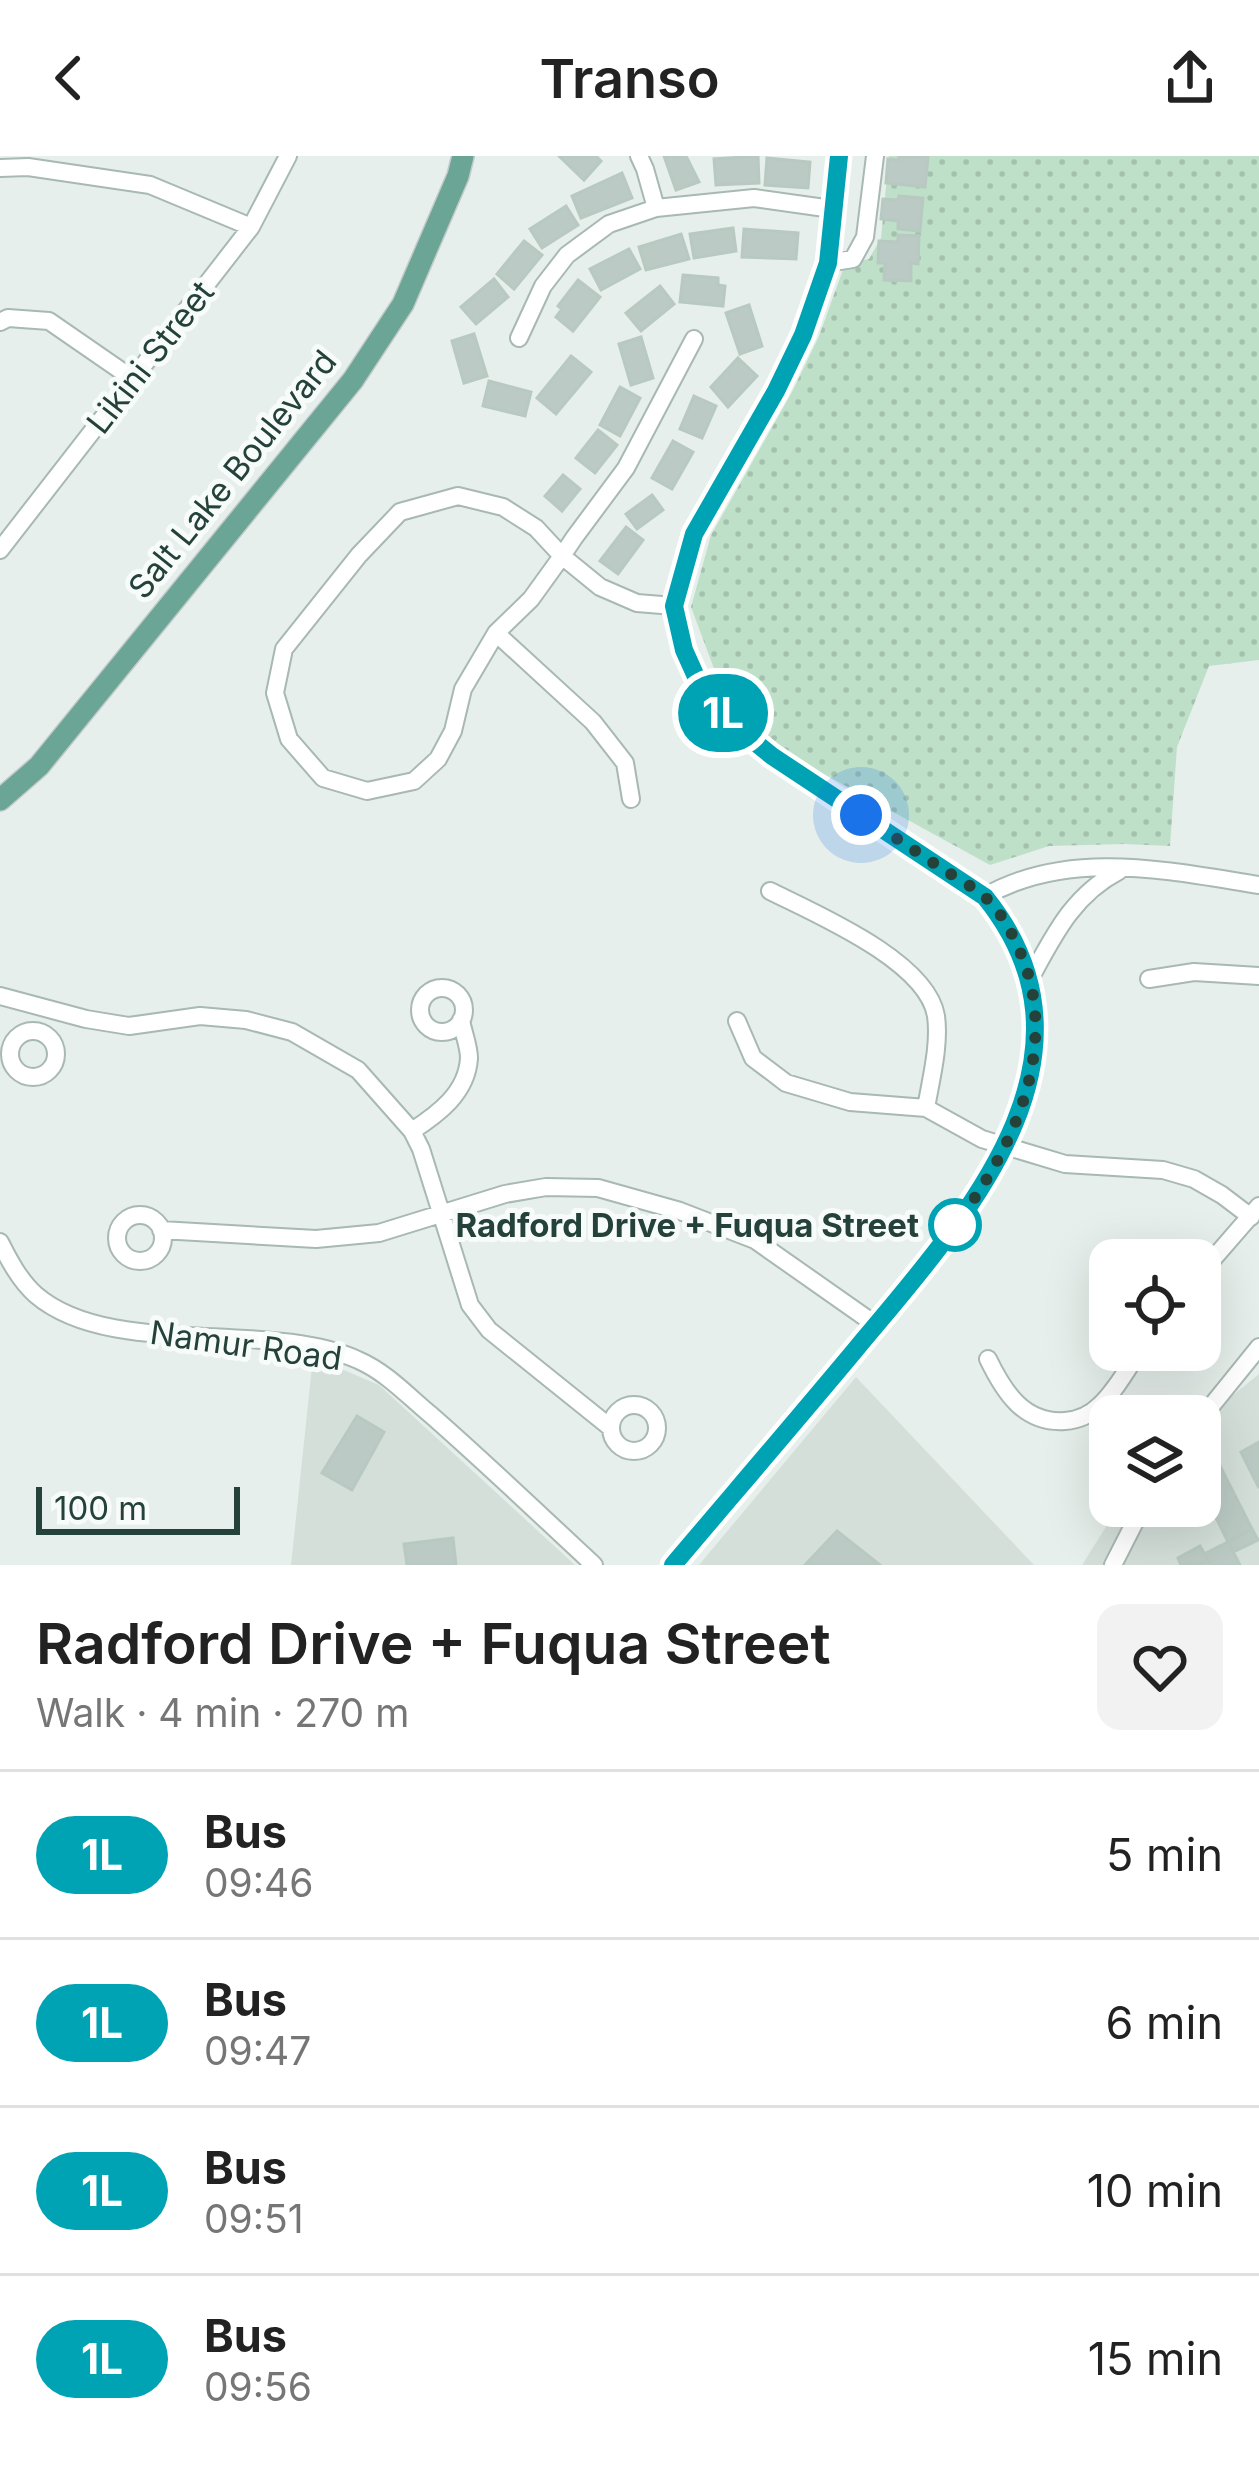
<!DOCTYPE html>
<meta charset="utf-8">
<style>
:root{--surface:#fff;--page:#f2f2f2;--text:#222;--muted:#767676;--line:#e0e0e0}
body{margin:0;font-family:Inter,sans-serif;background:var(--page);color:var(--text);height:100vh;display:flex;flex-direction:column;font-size:45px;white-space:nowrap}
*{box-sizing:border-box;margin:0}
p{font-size:39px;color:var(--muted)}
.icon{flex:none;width:66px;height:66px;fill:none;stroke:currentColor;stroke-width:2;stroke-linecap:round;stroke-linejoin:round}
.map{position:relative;height:1409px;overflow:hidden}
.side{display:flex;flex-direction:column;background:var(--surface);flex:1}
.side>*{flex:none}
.badge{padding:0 24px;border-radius:39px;font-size:42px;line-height:78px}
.fabs{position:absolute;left:1089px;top:1083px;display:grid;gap:24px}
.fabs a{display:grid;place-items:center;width:132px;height:132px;border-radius:24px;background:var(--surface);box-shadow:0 12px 48px #0002;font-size:60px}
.scale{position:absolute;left:36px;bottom:30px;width:204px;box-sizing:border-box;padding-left:12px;border:6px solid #24423a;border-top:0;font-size:33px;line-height:42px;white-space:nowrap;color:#24423a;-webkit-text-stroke:9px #f7fbf9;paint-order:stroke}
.you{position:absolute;width:60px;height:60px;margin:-30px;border:9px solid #fff;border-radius:50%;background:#1a73e8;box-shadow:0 0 0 18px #1a73e833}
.map>.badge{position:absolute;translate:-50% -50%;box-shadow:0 0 0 6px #fff}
.round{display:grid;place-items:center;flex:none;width:126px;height:126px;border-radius:24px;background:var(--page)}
.headline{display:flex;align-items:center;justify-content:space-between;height:204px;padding:0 36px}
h1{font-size:57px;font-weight:600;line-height:90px}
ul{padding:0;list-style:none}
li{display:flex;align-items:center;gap:36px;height:168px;padding:0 36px;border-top:3px solid var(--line)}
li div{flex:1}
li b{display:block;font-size:45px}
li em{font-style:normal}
li .badge{min-width:132px;font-weight:700;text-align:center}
header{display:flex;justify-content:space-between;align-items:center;height:156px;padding:0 36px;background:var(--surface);font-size:54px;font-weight:600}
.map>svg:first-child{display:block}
</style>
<header><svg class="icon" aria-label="back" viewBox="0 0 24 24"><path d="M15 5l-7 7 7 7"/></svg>Transo<svg class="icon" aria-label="share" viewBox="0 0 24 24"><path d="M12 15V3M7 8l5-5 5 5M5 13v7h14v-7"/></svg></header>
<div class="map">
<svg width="1259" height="1409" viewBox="0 0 1259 1409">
<defs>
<pattern id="grass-dots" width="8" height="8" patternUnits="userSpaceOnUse" patternTransform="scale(3)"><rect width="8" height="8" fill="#bfe0c8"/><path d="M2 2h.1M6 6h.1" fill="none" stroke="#a4c1ad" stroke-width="1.8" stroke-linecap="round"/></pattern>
</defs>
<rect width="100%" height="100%" fill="#e6efeb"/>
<path fill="#d4dfda" d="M 313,1201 L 379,1229 L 575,1409 L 291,1409 Z
M 1259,1218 L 1259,1409 L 1082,1409 L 1119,1350 L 1200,1350 L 1200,1266 Z
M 856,1221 L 1034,1409 L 699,1409 Z"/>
<path fill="url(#grass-dots)" d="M 889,0 L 1259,0 L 1259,504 L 1209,510 L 1177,591 L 1170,690 L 1125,688 L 1049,690 L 990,709 L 793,601 L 751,567 L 719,526 L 691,451 L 711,379 L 792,236 L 819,180 L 845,108 L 869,103 L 881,82 Z"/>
<path fill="#bbcac4" stroke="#b8c9c2" stroke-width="3" d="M 559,0 L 596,0 L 601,5 L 584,24 Z
M 664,0 L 686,0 L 699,26 L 676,34 Z
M 758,0 L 759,27 L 716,29 L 714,3 Z
M 899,0 L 928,1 L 925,31 L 886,27 L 888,3 L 899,4 Z
M 767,2 L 810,6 L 808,32 L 765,29 Z
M 622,17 L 632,42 L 581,62 L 572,40 Z
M 899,40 L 923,42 L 920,75 L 898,73 L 898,65 L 881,63 L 883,43 L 898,44 Z
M 566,50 L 578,69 L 542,92 L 530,73 Z
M 733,72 L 736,95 L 694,102 L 690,78 Z
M 744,73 L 798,77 L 796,103 L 742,101 Z
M 681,78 L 689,103 L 646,114 L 639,91 Z
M 898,79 L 919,80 L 918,108 L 911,107 L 911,125 L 884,124 L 885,107 L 878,107 L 879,85 L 898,86 Z
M 524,85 L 542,99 L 514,133 L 497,118 Z
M 629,93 L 640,113 L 601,134 L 590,113 Z
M 683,119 L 718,122 L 718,129 L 725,130 L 723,150 L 680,146 Z
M 494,123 L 508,141 L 476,168 L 461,151 Z
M 578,124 L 600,141 L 573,175 L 556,161 L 562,153 L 558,150 Z
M 660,130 L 674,148 L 641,175 L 626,157 Z
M 749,149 L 762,190 L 740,198 L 726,157 Z
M 474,178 L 487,220 L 464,227 L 452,185 Z
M 641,181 L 653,222 L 631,229 L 619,188 Z
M 571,200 L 591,216 L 556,258 L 537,242 Z
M 738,202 L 757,220 L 728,251 L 711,231 Z
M 489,225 L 531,236 L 525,260 L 483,250 Z
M 620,231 L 640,242 L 620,280 L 600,269 Z
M 694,240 L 716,250 L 702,282 L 680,273 Z
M 598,274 L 617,289 L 595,317 L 576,302 Z
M 673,285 L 693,296 L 672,333 L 652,322 Z
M 563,319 L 580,333 L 562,355 L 545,340 Z
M 652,339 L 663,354 L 637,373 L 626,358 Z
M 626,371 L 643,384 L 618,418 L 600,405 Z
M 357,1260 L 384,1276 L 352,1334 L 322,1317 Z
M 1259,1286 L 1259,1332 L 1241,1296 Z
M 1218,1306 L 1252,1373 L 1228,1386 L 1200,1329 L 1200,1316 Z
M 1252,1373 L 1258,1384 L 1233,1396 L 1228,1386 Z
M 837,1375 L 880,1409 L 805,1409 Z
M 453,1382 L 456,1409 L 407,1409 L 404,1388 Z
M 1228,1386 L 1240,1409 L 1211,1409 L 1204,1398 Z
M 1200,1390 L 1210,1407 L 1181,1409 L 1178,1402 Z"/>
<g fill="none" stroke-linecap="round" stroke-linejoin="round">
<g stroke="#a8b8b2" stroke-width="20">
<path id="minor" d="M 639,0 L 645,13 L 656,52
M 0,12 L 28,11 L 150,29 L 251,71
M 828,107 L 853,103 L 865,81 L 875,0
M 0,166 L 8,162 L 49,165 L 133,223
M 519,182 L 543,130 L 567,99 L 609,68 L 656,52 L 754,42 L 832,53
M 0,394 L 251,71 L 288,0
M 674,450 L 637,447 L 600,431 L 562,400 L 536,372 L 503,351 L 458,340 L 400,356 L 359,399 L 284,493 L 275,537 L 289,583 L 323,622 L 367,635 L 414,625 L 438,603 L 453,575 L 463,533 L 496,477 L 531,443 L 562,400 L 574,382 L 626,312 L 694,183
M 496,477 L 593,566 L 625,607 L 631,643
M 770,735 C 816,758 927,805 936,860 C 940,889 931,923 926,952
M 984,741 C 1068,692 1169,715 1259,729
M 1030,823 C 1054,779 1073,739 1119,715
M 1149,823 L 1194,816 L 1259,820
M420 854a22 22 0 1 1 44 0a22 22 0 1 1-44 0Z
M 0,840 L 86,863 L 129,870 L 200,860 L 246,864 L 292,876 L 358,914 L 412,975 L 421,993 L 470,1149 L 489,1174 L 611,1272
M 737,865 L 753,902 L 786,927 L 850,946 L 926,952 L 982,983 L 1065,1008 L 1163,1014 L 1194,1023 L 1222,1039 L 1251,1061
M10 898a23 23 0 1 1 46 0a23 23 0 1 1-46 0Z
M 412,975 C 438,958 467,937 469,902 C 469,890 463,876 461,864
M117 1082a23 23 0 1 1 46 0a23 23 0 1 1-46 0Z
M 161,1074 L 316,1083 L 379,1077 L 505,1038 L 546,1031 L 598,1032 L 680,1055 L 755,1084 L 876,1169
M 0,1086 C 9,1104 20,1125 36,1139 C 111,1203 268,1163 358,1204 C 386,1216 408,1240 431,1259 C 487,1308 540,1359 594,1409
M 1200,1118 L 1259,1050
M 988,1203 C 1004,1236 1024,1268 1065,1265 C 1079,1264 1090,1259 1100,1249 C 1116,1234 1128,1212 1140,1194
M611 1272a23 23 0 1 1 46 0a23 23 0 1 1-46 0Z
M 1200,1264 L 1259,1191
M 673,1409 C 734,1337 796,1265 856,1193 C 959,1068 1116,902 984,741 L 771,600 L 730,567 L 698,525 L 684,493 L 674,450 L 694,378 L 776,235 L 803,179 L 828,107 L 839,0
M 1113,1409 L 1143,1350"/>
</g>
<g stroke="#c2cac8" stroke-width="24">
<path id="major" d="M 0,644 L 39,610 L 353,224 L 403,148 L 458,20 L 463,0"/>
</g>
<use href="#minor" stroke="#fff" stroke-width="16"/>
<use href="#major" stroke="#6aa596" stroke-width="21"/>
</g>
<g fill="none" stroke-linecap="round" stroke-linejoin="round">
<g stroke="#fff" stroke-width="27">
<path id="line" d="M 673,1409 C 734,1337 796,1265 856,1193 C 960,1068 1116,903 985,741 L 772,600 L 730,566 L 698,525 L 684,494 L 674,450 L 694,378 L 776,235 L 803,179 L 828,107 L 839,0"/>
</g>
<use href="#line" stroke="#00a3b4" stroke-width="18"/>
<path stroke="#24423a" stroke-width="12" stroke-dasharray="0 21.6" d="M 861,659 C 890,678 918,697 946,715 C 958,723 974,731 985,741 C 1003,757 1014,781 1023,803 C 1061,902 1006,1007 944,1083 L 955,1069"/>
</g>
<circle fill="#fff" stroke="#00a3b4" stroke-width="6" cx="955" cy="1069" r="24"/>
<g text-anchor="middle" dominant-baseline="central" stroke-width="10" stroke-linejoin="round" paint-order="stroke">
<g font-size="33" fill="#24423a" stroke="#f7fbf9">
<text transform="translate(150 201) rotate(-52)">Likini Street</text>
<text transform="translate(232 318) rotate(-51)">Salt Lake Boulevard</text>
<text transform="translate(246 1189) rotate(8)">Namur Road</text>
</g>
<g font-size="33" font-weight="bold" fill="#24423a" stroke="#f7fbf9" text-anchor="end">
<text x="919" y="1069">Radford Drive + Fuqua Street</text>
</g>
</g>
</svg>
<div class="fabs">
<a><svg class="icon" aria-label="locate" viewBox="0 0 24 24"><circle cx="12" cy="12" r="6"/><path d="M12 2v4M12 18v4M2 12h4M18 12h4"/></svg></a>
<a><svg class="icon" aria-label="layers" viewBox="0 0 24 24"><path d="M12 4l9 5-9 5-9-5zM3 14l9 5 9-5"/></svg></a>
</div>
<div class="scale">100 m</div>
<div class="you" style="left:861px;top:659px"></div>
<b class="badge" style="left:723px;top:557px;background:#00a3b4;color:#fff">1L</b>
</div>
<section class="side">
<div class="headline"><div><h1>Radford Drive + Fuqua Street</h1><p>Walk · 4 min · 270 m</p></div><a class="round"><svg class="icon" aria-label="heart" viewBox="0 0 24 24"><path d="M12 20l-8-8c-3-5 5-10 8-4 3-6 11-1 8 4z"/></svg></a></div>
<ul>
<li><span class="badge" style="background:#00a3b4;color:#fff">1L</span><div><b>Bus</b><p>09:46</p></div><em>5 min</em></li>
<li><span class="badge" style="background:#00a3b4;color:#fff">1L</span><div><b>Bus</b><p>09:47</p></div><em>6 min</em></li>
<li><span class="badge" style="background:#00a3b4;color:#fff">1L</span><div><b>Bus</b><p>09:51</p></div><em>10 min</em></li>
<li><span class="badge" style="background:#00a3b4;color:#fff">1L</span><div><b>Bus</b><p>09:56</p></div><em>15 min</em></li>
</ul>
</section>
